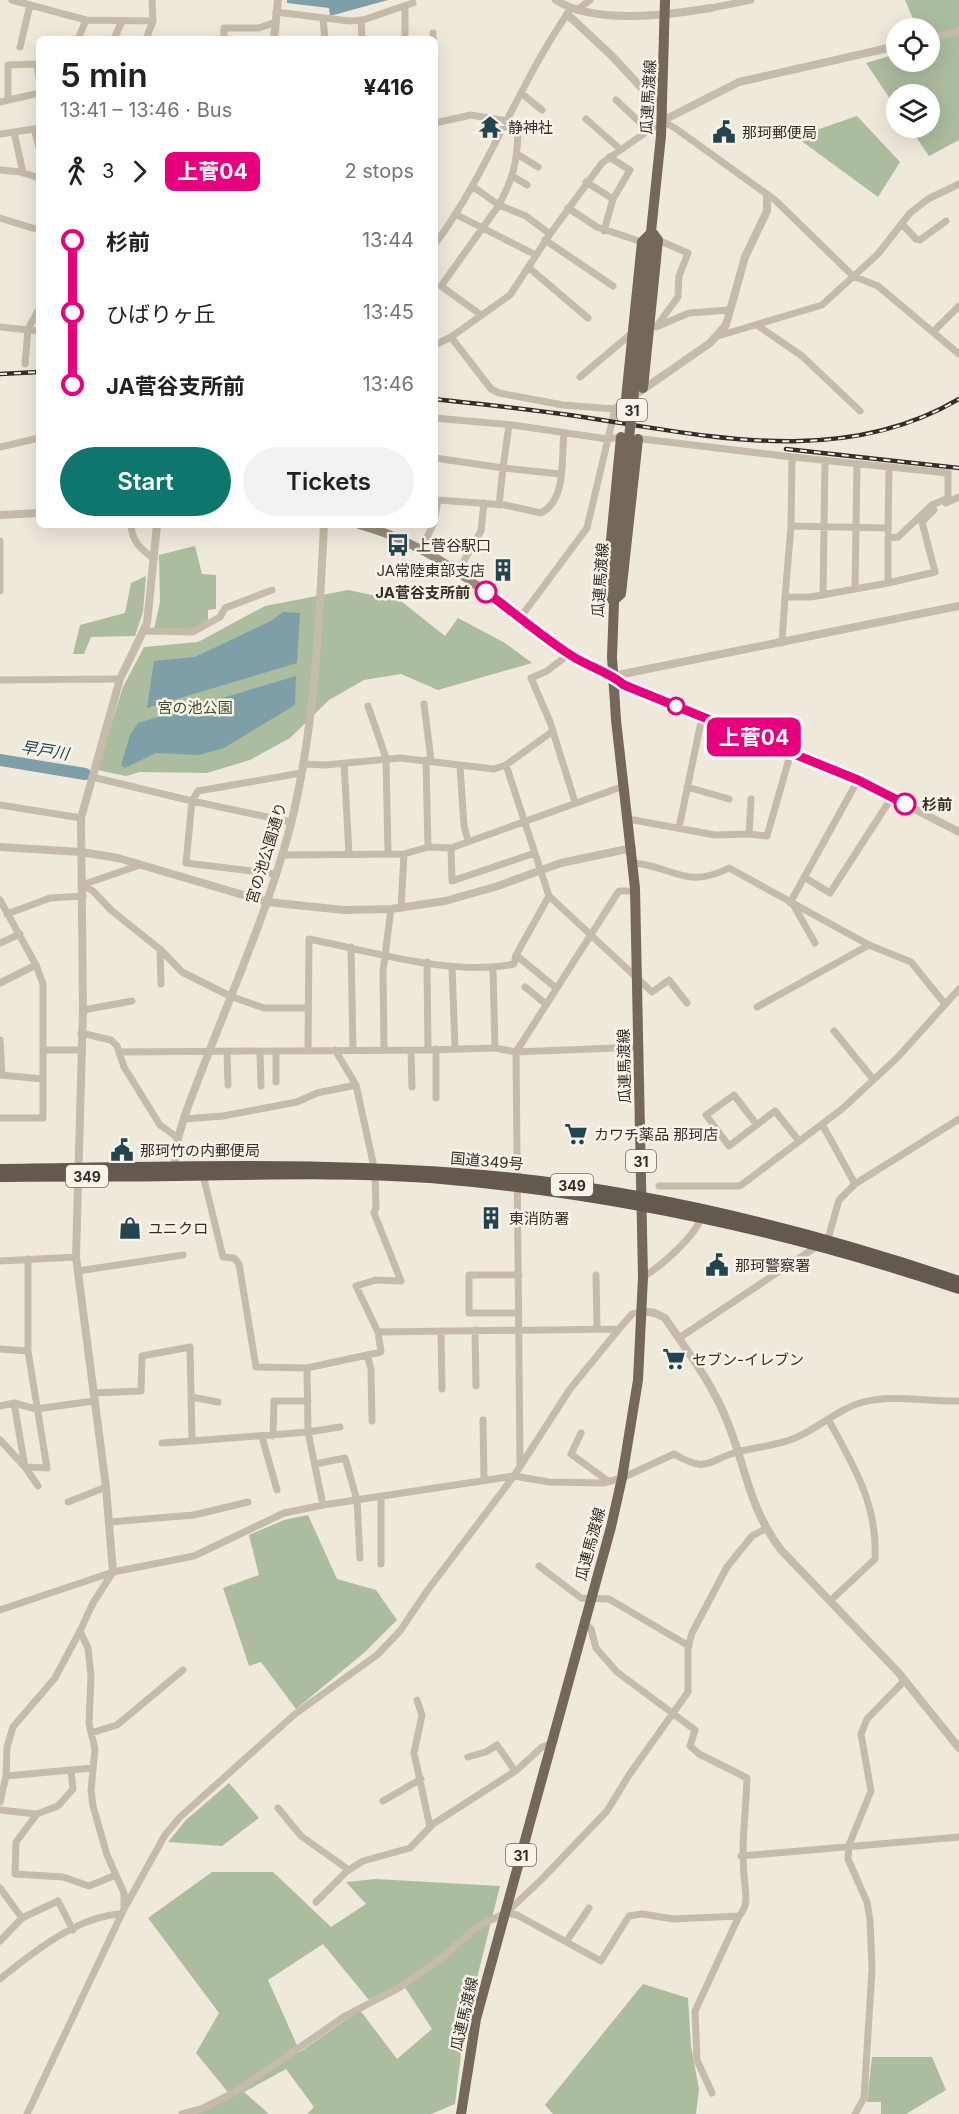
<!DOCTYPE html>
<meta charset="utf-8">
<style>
:root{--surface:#fff;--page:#f2f2f2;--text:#202124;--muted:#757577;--accent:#0f766e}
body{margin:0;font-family:Inter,"Noto Sans JP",sans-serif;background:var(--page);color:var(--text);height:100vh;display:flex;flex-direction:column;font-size:22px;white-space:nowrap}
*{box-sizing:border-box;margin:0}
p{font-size:20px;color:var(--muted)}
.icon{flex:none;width:33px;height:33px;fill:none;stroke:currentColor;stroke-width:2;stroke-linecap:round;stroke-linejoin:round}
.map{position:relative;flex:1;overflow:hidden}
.details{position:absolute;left:36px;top:36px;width:402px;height:492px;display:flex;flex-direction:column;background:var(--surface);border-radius:9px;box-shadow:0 6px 24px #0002}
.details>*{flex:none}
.badge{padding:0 12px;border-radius:9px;font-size:21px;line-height:39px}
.tools{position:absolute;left:886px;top:18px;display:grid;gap:12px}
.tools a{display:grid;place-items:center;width:54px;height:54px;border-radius:50%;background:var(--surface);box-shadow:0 6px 24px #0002;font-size:30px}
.map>.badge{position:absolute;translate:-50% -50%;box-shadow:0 0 0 3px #fff}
.legs{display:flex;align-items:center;gap:9px;height:66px;padding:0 24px;font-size:20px}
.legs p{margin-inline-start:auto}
.overview{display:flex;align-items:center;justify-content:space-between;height:102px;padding:0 24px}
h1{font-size:33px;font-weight:600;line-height:45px}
.action{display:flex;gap:12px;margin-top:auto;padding:12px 24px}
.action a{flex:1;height:69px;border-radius:36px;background:var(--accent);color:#fff;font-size:24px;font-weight:600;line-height:69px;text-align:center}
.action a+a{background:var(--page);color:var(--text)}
ul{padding:0 24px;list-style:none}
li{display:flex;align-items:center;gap:21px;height:72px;font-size:22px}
li i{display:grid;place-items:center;width:9px;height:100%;margin:0 8px;background:currentColor}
li i::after{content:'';width:15px;height:15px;margin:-8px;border:4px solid;border-radius:50%;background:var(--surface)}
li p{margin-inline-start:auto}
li:first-child i{background:linear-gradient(#0000 50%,currentColor 0)}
li:last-child i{background:linear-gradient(currentColor 50%,#0000 0)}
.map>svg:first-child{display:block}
</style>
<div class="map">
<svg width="959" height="2114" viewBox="0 0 959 2114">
<rect width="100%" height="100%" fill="#efe9dc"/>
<path fill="#acbc9e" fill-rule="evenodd" d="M 905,0 L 959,0 L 959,140 L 929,156 L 910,128 L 930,128 L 930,94 L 897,94 L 897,109 L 866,63 L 897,54 L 897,62 L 930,62 L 930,28 L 917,28 Z
M 857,116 L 900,162 L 878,197 L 796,137 Z
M 195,546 L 202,574 L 216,575 L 216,609 L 208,610 L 208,620 L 196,629 L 154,629 L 160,602 L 159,555 Z
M 146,576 L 143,612 L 135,636 L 91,637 L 84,654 L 73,654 L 80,625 L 125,613 L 131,583 Z
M 348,590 L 377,596 L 392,594 L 445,636 L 458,618 L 505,643 L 532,663 L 438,690 L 401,674 L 364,680 L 329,700 L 290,738 L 250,760 L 207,773 L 140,772 L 126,776 L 97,770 L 123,687 L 144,647 L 198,642 L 265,606 Z
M 308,1515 L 337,1579 L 376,1590 L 397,1620 L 365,1652 L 296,1709 L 261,1662 L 249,1666 L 223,1588 L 259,1575 L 249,1535 L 284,1520 Z
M 229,1783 L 259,1818 L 222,1846 L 168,1842 L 186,1820 Z
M 212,1872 L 273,1872 L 331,1927 L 366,1904 L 346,1882 L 376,1879 L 500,1886 L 464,2030 L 455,2104 L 431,2114 L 307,2114 L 314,2107 L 286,2069 L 244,2092 L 269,2114 L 194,2114 L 231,2096 L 196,2053 L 219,2013 L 148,1918 ZM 323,1944 L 369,2000 L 402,1983 L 432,2029 L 397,2059 L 360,2010 L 300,2052 L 268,1980 Z
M 643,1984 L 688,1998 L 691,2046 L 699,2089 L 696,2114 L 553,2114 L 545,2105 Z
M 872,2057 L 932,2057 L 946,2090 L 906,2114 L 881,2114 L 881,2102 L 867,2102 Z"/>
<path fill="#7e9fa8" d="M 287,0 L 388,0 L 330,16 L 329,8 L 287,3 Z
M 283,612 L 300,613 L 297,663 L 147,708 L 154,661 L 195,657 L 271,621 Z
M 296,676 L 295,705 L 224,748 L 199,755 L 156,753 L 125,768 L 121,765 L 130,735 L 138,723 Z"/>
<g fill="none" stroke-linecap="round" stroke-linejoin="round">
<path stroke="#7e9fa8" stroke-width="12" d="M 0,760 L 85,774"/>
<path stroke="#c5bbaa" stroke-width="7" d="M 12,0 L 86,20
M 405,7 L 405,39
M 711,8 L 751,0
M 577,10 L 590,0
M 276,12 L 349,21 L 363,20 L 413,3
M 323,19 L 325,39
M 361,20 L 362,39
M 78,39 L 86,20 L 153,21
M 114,39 L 122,21
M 146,39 L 153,21 L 152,0
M 224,39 L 224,28 L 259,28 L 276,22
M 433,39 L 433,33
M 20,47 L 30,5
M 521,93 L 542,110
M 8,100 L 8,65 L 37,64 L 39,78
M 616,100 L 648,130
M 0,102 L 39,93
M 586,119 L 620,149
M 435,123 L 471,115 L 507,121
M 39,128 L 34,129 L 39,147
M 14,132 L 23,173
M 0,134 L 34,129
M 517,154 L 538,167
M 0,170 L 21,172 L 39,178
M 514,177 L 527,185
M 586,182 L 613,199 L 630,170 L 609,157
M 472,186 L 499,205 C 513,178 517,163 518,133 L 505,124
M 568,208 L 597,227 L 642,242
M 455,214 L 536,255
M 0,218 L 39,230
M 902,224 L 916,239 L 920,240 L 946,221
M 604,231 L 613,199
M 545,240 L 613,286
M 658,240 L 688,253 L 679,276 L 678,297 L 656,327 L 689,313 L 730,310
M 435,244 C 489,171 518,84 570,10
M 528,267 L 588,318
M 481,315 L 441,286 L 499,205 L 526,216 L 550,234
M 757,325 L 802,356 L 860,411
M 0,327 L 39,331
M 933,332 L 959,306
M 718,336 L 822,305 L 878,254 L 910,213 L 928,199 L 959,184
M 451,337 L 491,389 L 499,393 L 563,405 L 615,409 L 587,528 L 520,618
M 435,345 L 451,337 L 510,295 L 550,234 L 602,163 L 662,121 L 675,128 L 775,200 L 853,276 L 878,286 L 959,354
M 25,364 L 28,329 L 39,309
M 580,377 L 632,333
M 435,418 L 513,425 L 607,439 L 623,437
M 509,425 L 503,468 L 560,474
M 634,438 L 792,457
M 0,447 L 39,438
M 792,457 L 948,473 L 948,498 L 932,505 L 898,537 L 888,538 L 888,583 L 811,597 L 785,597 L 791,526 Z
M 435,458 L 503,468 L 499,505
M 435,499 L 438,500 L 435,517
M 438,500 L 505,505 L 541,513 C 567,500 561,459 564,433
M 946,503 L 959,497
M 131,525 C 132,542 141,549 154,559
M 791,526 L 888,528
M 888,532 L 889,468
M 0,541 L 0,591
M 421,549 L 433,525
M 458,571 L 481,531 L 484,503
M 888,583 L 935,572 L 922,522 L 934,510
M 855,589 L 857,464
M 823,595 L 825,461
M 143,631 L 193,632 L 220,617 L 225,608 L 272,590
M 782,643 L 785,597
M 569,654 L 547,671 L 531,678 L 550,722 L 575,802
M 0,680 L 120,679
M 424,704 L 431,760
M 368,706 L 386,758 L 388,854
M 426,760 L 428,847 L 451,848 L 624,786
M 344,763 L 349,854
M 303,764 L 325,765 L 400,758 L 494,769 L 506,765 L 553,731
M 460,766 L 464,826 L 468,840
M 92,777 L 192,801 L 198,791 L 301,773
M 687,787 L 729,799
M 0,805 L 81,818
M 628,819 L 715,835 L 749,834 L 767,836 L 791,752
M 679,828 L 702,717
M 749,834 L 751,799
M 451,848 L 452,881 L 535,853
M 404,854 L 428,847
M 282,855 L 404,854 L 401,908
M 633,863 C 673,866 686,890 729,868 L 869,945 L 911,962 L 945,1004
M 276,874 L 186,863 L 192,801 L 291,822
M 804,877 L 830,893 L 892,797
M 82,885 L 93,891 L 111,910 L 162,951 L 182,972 L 230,996 L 264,1008 L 307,1008
M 82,885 L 140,865
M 549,896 L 652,992 L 669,980 L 687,1003
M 0,900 L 36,965 L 43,984 L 43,1118 L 0,1118
M 790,903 L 858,780
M 794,906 L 815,943
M 7,914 L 50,898 L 83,896
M 0,943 L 20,934
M 351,947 L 353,1050
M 160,949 L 161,984
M 516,955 L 556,988
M 427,962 L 428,1050
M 452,967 L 455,1047
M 493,969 L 495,1048
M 0,983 L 36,965
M 525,987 L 546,1004
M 757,1007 L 869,945
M 83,1010 L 132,1001
M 834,1031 L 873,1079
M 81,1033 L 111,1040 L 117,1046 L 124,1067 L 160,1125 L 178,1138
M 0,1040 L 2,1075
M 384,1049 L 383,971 L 391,909
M 436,1049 L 436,1098
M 43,1050 L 80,1050
M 335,1050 L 356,1085 L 374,1167
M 411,1050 L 412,1087
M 227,1051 L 228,1085
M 260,1051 L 261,1086
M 276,1051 L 276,1082
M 308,1051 L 309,939 C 370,951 454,977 514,964 L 516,955 L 549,896 L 506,765
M 119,1052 L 428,1050 L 495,1048 L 516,1052 L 639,1047
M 0,1075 L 43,1079
M 184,1119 L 223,1116 L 297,1102 L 317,1093 L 356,1085
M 822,1124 L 855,1184
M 757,1125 L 734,1095 L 706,1115 L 729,1146 L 775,1111 L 799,1141
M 203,1175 L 223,1257 L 234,1258 L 239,1264 L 256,1367 L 307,1368 L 308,1432 L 340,1427
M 659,1186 L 740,1186 L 842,1109 L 897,1058 L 959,989
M 0,1261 L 76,1257
M 78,1271 L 183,1255
M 519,1275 L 469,1275 L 469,1313 L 519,1313
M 596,1275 L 597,1329
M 643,1277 C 660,1267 696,1236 701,1217
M 475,1330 L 476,1386
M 441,1331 L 442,1389
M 378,1332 L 619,1329
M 679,1338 L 828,1239 L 839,1200 L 855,1184 L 959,1119
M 0,1349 L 28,1351
M 367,1355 L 371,1369 L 372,1421
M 307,1368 L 381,1352 L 378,1332 L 356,1286 L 376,1280 L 401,1281 L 374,1213 L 376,1208 L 375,1175
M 93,1393 L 141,1391 L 142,1356 L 190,1347 L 192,1441 L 308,1432 L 323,1505
M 191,1397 L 218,1402
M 14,1403 L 25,1467 L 47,1468 L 28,1351 L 28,1259
M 0,1406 L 14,1403 L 36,1409 L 94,1401
M 483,1420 L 484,1479
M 829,1421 C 854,1466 878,1506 875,1559 L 830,1601
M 581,1433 L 571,1454 L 608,1481
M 273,1436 L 274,1401 L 308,1401
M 262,1437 L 277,1490
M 0,1440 L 25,1467 L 38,1486
M 162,1443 L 192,1441
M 315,1464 L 345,1458 L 357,1500 L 360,1558
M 520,1464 L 516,1052 L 615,897 L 619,891 L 635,891
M 381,1496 L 381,1564
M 68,1502 L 106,1487
M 109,1522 L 194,1515 L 248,1502
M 539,1566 L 581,1598 L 609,1599 L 689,1646
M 113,1572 L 93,1603 L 80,1631 L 88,1648 L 91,1676 L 89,1724 L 95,1749 L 91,1790 L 93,1806 L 107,1855 L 124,1893 L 124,1906
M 0,1610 L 113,1572 L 194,1556 L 284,1513 L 323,1505 L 514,1476 L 549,1482 L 603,1483 L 622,1478 L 674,1454 C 707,1473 705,1462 737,1452 C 756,1447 776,1446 795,1438 C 819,1428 838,1409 863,1402 C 894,1394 927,1402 959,1401
M 584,1623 L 591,1629 L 596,1648 L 617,1672 L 695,1730 L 690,1746 L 699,1754 L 747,1778 C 746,1815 740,1849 745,1885 C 746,1896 748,1907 739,1916 L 695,2011 L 697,2060 L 712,2093
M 80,1631 L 55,1678 L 13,1727 L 7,1747 L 6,1776 L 93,1768
M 417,1700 L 422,1715 L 414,1753 L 430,1827
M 91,1733 L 117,1725 L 183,1670
M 468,1757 L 486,1752 L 497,1745 L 515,1771
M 71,1770 L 73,1789 L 58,1806 L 37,1814 L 16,1842 L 15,1874 L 63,1877 L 89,1886 L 116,1875
M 383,1801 L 421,1779
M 0,1802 L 6,1776
M 278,1808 L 301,1836 L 349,1870
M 0,1810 L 37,1814
M 741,1856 L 959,1837
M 0,1888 L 22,1918
M 316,1902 L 347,1871 L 363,1861 L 410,1848 L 433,1824 L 517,1770 L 542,1747 L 551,1744
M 506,1913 L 517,1915 L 601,1961 L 629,1916 L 642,1914 L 673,1919 L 739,1916
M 0,1941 L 22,1918 L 58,1901 L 73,1930
M 566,1942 L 589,1908
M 0,1979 C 32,1953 79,1915 122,1914
M 27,2114 L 124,1909 L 165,1835 L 180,1817 L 295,1714 L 377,1655 L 400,1631 L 427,1591 L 514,1476 L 570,1389 L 619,1329 L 632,1314 L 642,1311
M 182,2114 L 201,2109 L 235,2092 L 345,2016 L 399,1988 L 444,1956 L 478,1926 L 506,1913 L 541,1880 L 607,1811 L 629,1775 L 688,1692 L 688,1647 L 692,1633 L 727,1567 L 752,1536 L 765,1529
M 855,2114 L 864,2098 L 872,1969 L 870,1920 L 867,1902 L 848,1859 L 849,1845 L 871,1791 L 861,1734 L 867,1719 L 905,1680"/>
<path stroke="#c5bbaa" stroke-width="8" d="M 556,0 C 594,25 668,15 711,8
M 567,14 L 612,56 L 663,111
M 274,39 L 278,0
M 930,39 L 959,31
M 662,121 L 739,82 L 897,46
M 615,409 L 710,343 L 726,325 L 745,257 L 767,211 L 767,196
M 0,515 L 39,513
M 959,606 L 613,676 L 631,688 L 858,780 L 959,832
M 0,847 L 81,852 L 118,858 L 267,902 L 344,910 L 391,909 L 445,901 L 498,886 L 561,863 L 632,848
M 174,1171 L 178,1138 L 185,1115 C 220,1018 265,923 291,824 C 315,726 319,625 324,525
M 642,1311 L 655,1313 L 665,1318 C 686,1349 711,1382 725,1416 C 746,1465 748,1507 781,1550 L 898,1672 L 959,1748
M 113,1572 L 106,1487 L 76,1257 L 83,1010 L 81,818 L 120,679 L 147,623 L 157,525"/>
<path stroke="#998b7b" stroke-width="9" d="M 360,525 C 429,543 482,590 538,631 C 561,648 584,669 613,676"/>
<path stroke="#74685b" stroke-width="10" d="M 642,318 L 661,136 L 665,0
M 643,388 L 658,240 L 652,232
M 626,399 L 642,242 L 652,232
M 621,437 L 606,591 L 613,601 L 621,594 L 638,439
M 461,2114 L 476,2019 L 611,1527 L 622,1478 L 638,1380 L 643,1277 L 635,888 L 616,720 L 612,657 L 615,575 L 622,502"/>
<path stroke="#64594e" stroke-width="10" d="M 0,1169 C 161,1167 323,1161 483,1175 C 646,1189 805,1229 959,1281
M 0,1177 C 59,1176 117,1177 176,1176 C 260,1175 345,1172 430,1178 C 611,1193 787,1231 959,1289"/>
<g stroke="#342e28" stroke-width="4.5">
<path id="rail" d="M 0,374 L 39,372
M 435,399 C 486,405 538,410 589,418 C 712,437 844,467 959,399
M 786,449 L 959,468"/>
</g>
<use href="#rail" stroke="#f7f3e8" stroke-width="2" stroke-dasharray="7" stroke-linecap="butt"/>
<path stroke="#74685b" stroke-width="10" d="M 622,502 L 642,318"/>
</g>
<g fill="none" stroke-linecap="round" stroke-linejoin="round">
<g stroke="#fff" stroke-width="14">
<path id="line-1" d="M 486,592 C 515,613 542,637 572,656 C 589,667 609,672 624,685 L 858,780 L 905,804"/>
</g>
<use href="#line-1" stroke="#e6007e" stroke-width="9"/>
</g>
<defs>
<g id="temple-bare" transform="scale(1.8)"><path d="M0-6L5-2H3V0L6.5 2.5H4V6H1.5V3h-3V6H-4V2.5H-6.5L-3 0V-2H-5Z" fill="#234550" stroke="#f7f3e8" stroke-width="2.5" paint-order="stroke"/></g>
<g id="civic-bare" transform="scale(1.8)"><path d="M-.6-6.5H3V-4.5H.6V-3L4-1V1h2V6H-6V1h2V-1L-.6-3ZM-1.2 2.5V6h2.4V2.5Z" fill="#234550" stroke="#f7f3e8" stroke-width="2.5" paint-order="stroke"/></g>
<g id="bus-bare" transform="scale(1.8)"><path d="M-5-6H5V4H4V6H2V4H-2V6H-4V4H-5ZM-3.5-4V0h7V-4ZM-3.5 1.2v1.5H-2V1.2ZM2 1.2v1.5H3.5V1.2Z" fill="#234550" stroke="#f7f3e8" stroke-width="2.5" paint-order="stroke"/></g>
<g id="building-bare" transform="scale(1.8)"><path d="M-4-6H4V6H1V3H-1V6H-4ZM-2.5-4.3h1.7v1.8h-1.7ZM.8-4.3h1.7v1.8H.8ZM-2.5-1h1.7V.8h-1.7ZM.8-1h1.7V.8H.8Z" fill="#234550" stroke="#f7f3e8" stroke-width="2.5" paint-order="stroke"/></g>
<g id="supermarket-bare" transform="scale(1.8)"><path d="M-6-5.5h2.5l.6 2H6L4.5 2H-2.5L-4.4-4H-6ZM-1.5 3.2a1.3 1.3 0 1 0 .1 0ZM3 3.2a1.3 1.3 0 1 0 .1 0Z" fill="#234550" stroke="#f7f3e8" stroke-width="2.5" paint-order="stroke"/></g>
<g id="shop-bare" transform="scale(1.8)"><path d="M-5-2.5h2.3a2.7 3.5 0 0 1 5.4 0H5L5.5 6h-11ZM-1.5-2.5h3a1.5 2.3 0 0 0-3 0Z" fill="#234550" stroke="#f7f3e8" stroke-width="2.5" paint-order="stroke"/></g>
</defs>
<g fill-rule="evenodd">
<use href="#temple-bare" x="490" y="127"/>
<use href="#civic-bare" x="724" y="132"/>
<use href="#bus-bare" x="398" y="545"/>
<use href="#building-bare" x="503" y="570"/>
<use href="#supermarket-bare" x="576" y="1134"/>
<use href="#civic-bare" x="122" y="1150"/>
<use href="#building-bare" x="491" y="1218"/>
<use href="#shop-bare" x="130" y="1228"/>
<use href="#civic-bare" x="717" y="1265"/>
<use href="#supermarket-bare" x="674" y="1359"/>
</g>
<g fill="#fff" stroke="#e6007e" stroke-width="3">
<circle cx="486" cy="592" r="10"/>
<circle cx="676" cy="706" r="8"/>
<circle cx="905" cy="804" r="10"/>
</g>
<g text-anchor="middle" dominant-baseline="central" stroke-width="5" stroke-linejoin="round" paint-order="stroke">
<g fill="#f7f3e8" stroke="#6e6962" stroke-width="1.5">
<rect x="617" y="399" width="30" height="22" rx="4.5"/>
<rect x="626" y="1150" width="30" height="22" rx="4.5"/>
<rect x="66" y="1165" width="42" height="22" rx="4.5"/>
<rect x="551" y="1174" width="42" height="22" rx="4.5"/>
<rect x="506" y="1844" width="30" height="22" rx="4.5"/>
</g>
<g font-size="14" font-weight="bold" fill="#342e28">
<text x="632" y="410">31</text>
<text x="641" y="1161">31</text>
<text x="87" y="1176">349</text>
<text x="572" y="1185">349</text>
<text x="521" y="1855">31</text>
</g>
<g font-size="15" fill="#342e28" stroke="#f7f3e8">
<text transform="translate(648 97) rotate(-87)">瓜連馬渡線</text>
<text transform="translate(600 580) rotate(-86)">瓜連馬渡線</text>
<text transform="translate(266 853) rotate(-73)">宮の池公園通り</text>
<text transform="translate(624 1066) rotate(-91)">瓜連馬渡線</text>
<text transform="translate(487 1161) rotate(5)">国道349号</text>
<text transform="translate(590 1544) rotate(-75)">瓜連馬渡線</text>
<text transform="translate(464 2014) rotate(-77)">瓜連馬渡線</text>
</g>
<g font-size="15" fill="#342e28" stroke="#f7f3e8" text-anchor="start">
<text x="508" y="127">静神社</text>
<text x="742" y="132">那珂郵便局</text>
<text x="416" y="545">上菅谷駅口</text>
<text x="485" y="570" text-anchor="end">JA常陸東部支店</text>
<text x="594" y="1134">カワチ薬品 那珂店</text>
<text x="140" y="1150">那珂竹の内郵便局</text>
<text x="509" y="1218">東消防署</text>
<text x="148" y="1228">ユニクロ</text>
<text x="735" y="1265">那珂警察署</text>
<text x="692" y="1359">セブン-イレブン</text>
</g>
<g font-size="15" font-weight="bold" fill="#342e28" stroke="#f7f3e8" text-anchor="end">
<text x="470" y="592">JA菅谷支所前</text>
<text x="922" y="804" text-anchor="start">杉前</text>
</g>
<g font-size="15" fill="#3d4f2f" stroke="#f7f3e8">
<text x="195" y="707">宮の池公園</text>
</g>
<g font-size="16" font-style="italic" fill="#234550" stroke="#f7f3e8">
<text transform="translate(45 750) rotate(9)">早戸川</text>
</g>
</g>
</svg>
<div class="tools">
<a><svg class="icon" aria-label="locate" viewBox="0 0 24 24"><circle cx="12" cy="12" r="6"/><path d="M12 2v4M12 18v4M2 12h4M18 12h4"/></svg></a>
<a><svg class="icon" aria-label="layers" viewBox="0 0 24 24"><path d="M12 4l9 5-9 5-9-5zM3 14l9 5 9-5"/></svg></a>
</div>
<b class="badge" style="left:754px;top:737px;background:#e6007e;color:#fff">上菅04</b>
<section class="details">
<div class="overview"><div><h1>5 min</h1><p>13:41 – 13:46 · Bus</p></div><b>¥416</b></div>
<div class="legs"><svg class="icon" aria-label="walk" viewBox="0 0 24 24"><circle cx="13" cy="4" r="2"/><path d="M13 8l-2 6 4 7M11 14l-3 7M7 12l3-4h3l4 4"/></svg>3<svg class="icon" aria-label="forward" viewBox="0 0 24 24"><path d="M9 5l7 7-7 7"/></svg><b class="badge" style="background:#e6007e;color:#fff">上菅04</b><p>2 stops</p></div>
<ul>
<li><i style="color:#e6007e"></i><b>杉前</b><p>13:44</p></li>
<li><i style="color:#e6007e"></i><span>ひばりヶ丘</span><p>13:45</p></li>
<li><i style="color:#e6007e"></i><b>JA菅谷支所前</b><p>13:46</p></li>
</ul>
<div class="action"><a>Start</a><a>Tickets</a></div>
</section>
</div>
